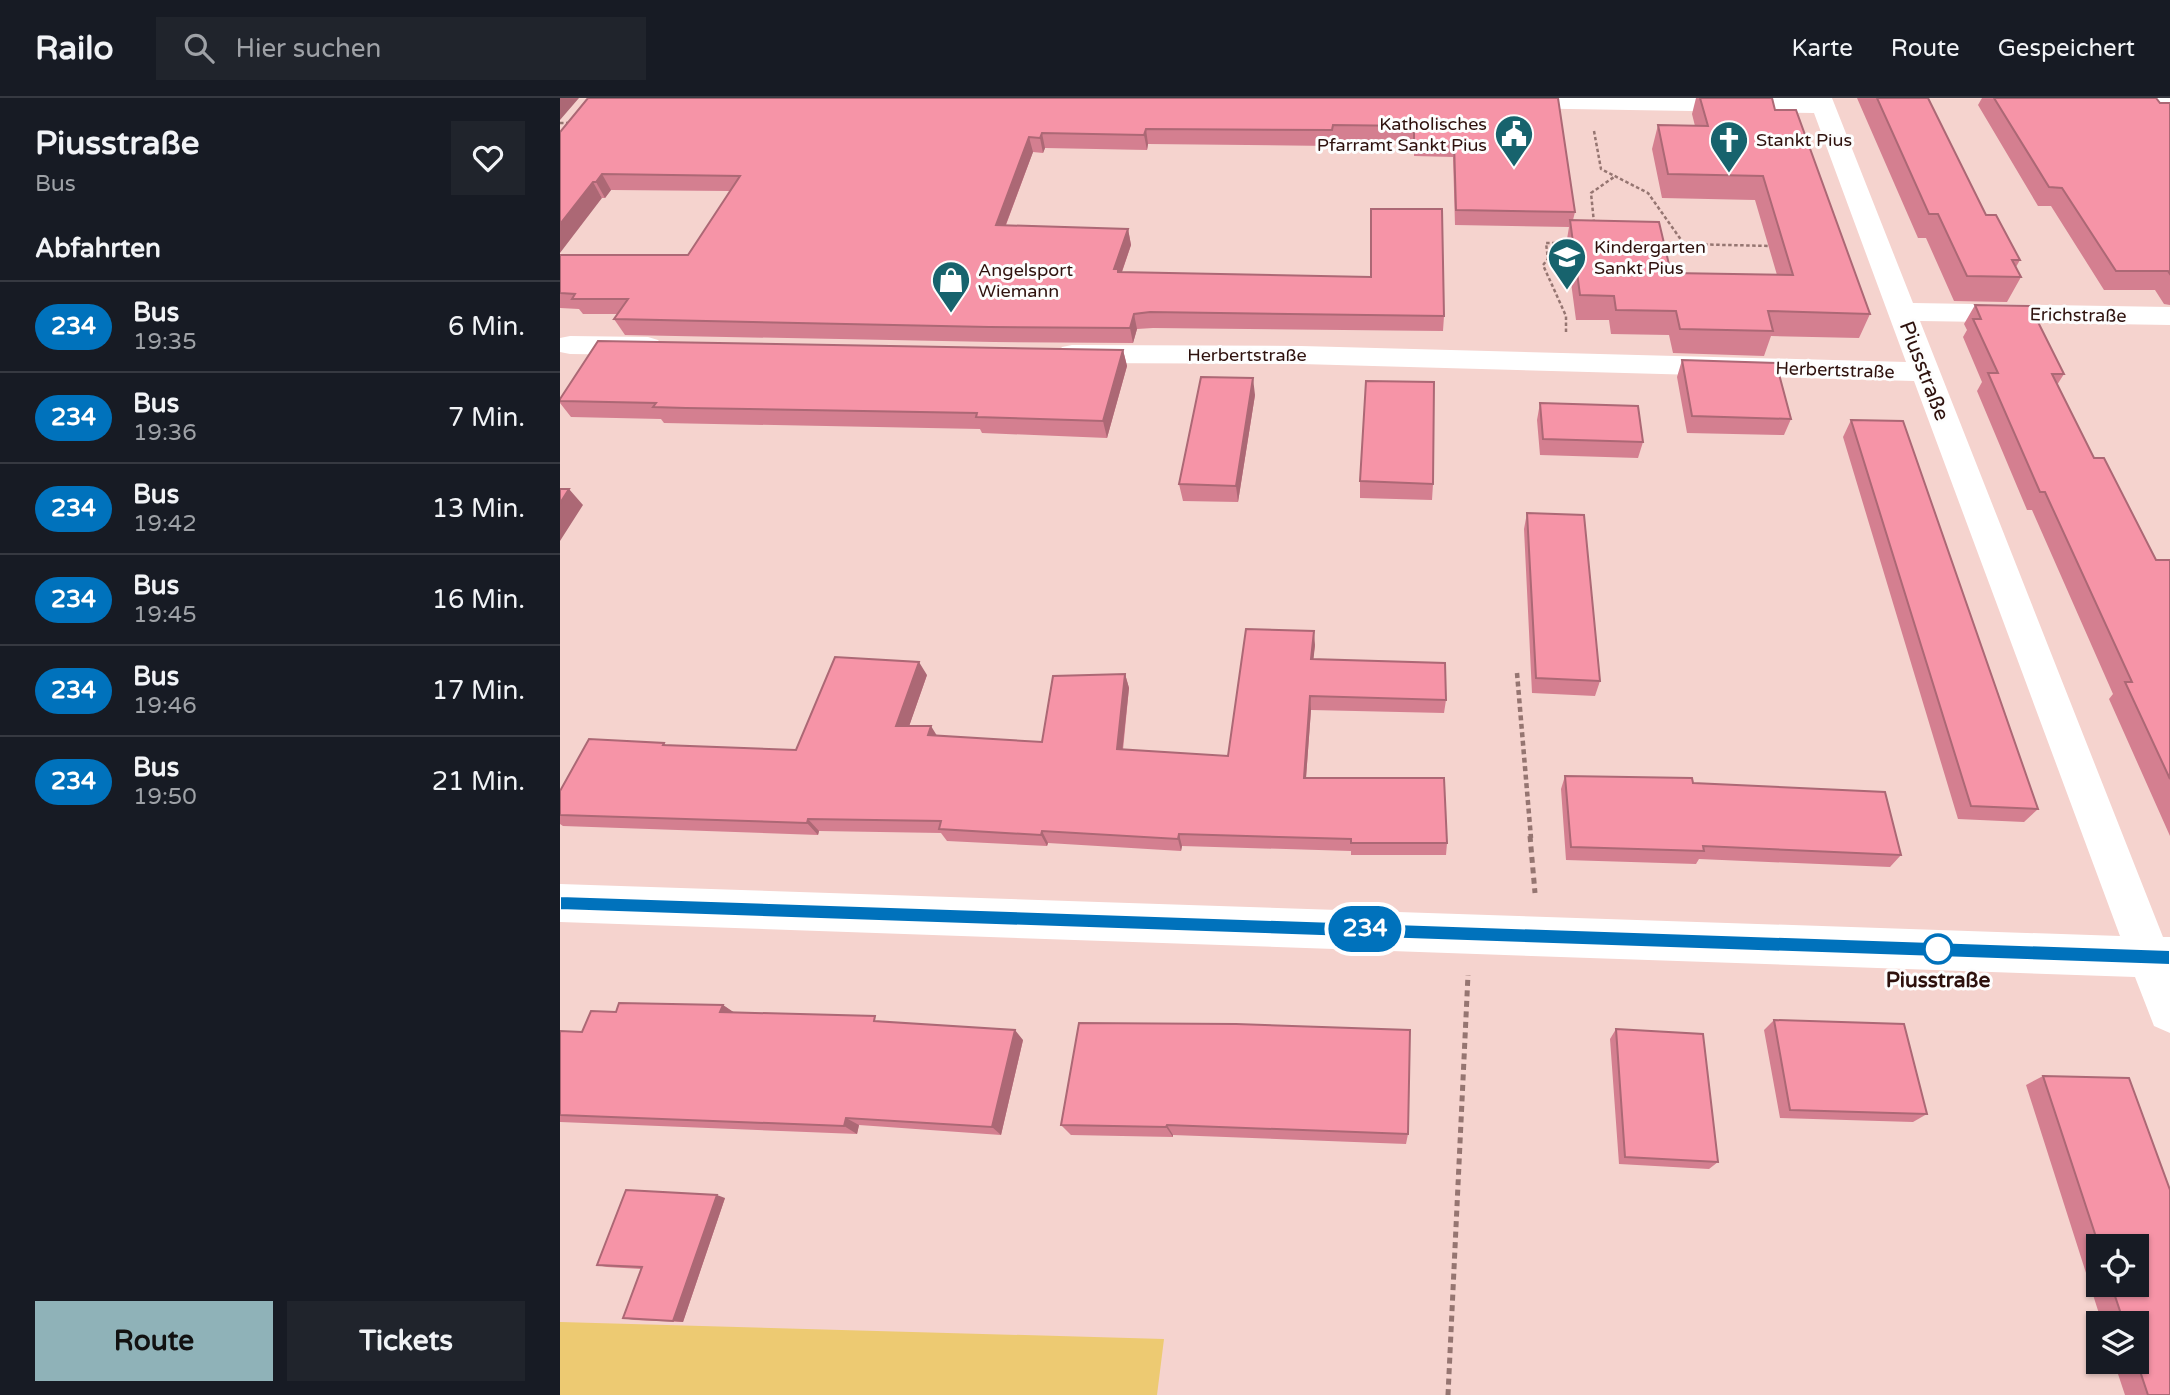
<!DOCTYPE html>
<html lang="de">
<meta charset="utf-8">
<style>
:root{--surface:#171b24;--page:#20242c;--text:#f1f3f6;--muted:#9ea1a6;--line:#363941;--accent:#8fb2b8}
body{margin:0;font-family:"Varela Round",sans-serif;background:var(--page);color:var(--text);height:100vh;display:flex;flex-direction:column;font-size:26px;white-space:nowrap}
*{box-sizing:border-box;margin:0}
p{font-size:23px;color:var(--muted)}
.icon{flex:none;width:38px;height:38px;fill:none;stroke:currentColor;stroke-width:2;stroke-linecap:round;stroke-linejoin:round}
.map{position:relative;flex:1;overflow:hidden}
.drawer{display:flex;flex-direction:column;background:var(--surface);width:560px}
.drawer>*{flex:none}
.badge{padding:0 14px;border-radius:23px;font-size:24px;line-height:46px}
.controls{position:absolute;left:1526px;top:1136px;display:grid;gap:14px}
.controls a{display:grid;place-items:center;width:63px;height:63px;border-radius:0px;background:var(--surface);box-shadow:0 2px 5px #0004;font-size:35px}
.map>.badge{position:absolute;translate:-50% -50%;box-shadow:0 0 0 4px #fff}
h2{padding:0 35px;font-size:26px;line-height:63px}
.round{display:grid;place-items:center;flex:none;width:74px;height:74px;border-radius:0px;background:var(--page)}
.overview{display:flex;align-items:center;justify-content:space-between;height:119px;padding:0 35px}
h1{font-size:33px;font-weight:700;line-height:52px}
.action{display:flex;gap:14px;margin-top:auto;padding:14px 35px}
.action a{flex:1;height:80px;border-radius:0px;background:var(--accent);color:#111;font-size:28px;font-weight:700;line-height:80px;text-align:center}
.action a+a{background:var(--page);color:var(--text)}
ul{padding:0;list-style:none}
li{display:flex;align-items:center;gap:21px;height:91px;padding:0 35px;border-top:2px solid var(--line)}
li div{flex:1}
li b{display:block;font-size:26px}
li em{font-style:normal}
li .badge{min-width:77px;font-weight:700;text-align:center}
header{display:flex;align-items:center;gap:42px;box-sizing:border-box;height:98px;padding:0 35px;background:var(--surface);border-bottom:2px solid var(--line)}
header strong{font-size:33px}
nav{display:flex;gap:38px;margin-inline-start:auto;font-size:24px}
.search{width:490px;height:63px;background:var(--page);display:flex;align-items:center;gap:18px;box-sizing:border-box;padding:0 24px;border-radius:0px;color:var(--muted);font-size:26px}
main{display:flex;flex:1;min-height:0}
.map>svg:first-child{display:block}
</style>
<header>
<strong>Railo</strong>
<div class="search"><svg class="icon" aria-label="search" viewBox="0 0 24 24"><circle cx="10" cy="10" r="6"/><path d="M15 15l6 6"/></svg>Hier suchen</div>
<nav><a>Karte</a><a>Route</a><a>Gespeichert</a></nav>
</header>
<main>
<section class="drawer">
<div class="overview"><div><h1>Piusstraße</h1><p>Bus</p></div><a class="round"><svg class="icon" aria-label="heart" viewBox="0 0 24 24"><path d="M12 20l-8-8c-3-5 5-10 8-4 3-6 11-1 8 4z"/></svg></a></div>
<h2>Abfahrten</h2>
<ul>
<li><span class="badge" style="background:#0072bc;color:#fff">234</span><div><b>Bus</b><p>19:35</p></div><em>6 Min.</em></li>
<li><span class="badge" style="background:#0072bc;color:#fff">234</span><div><b>Bus</b><p>19:36</p></div><em>7 Min.</em></li>
<li><span class="badge" style="background:#0072bc;color:#fff">234</span><div><b>Bus</b><p>19:42</p></div><em>13 Min.</em></li>
<li><span class="badge" style="background:#0072bc;color:#fff">234</span><div><b>Bus</b><p>19:45</p></div><em>16 Min.</em></li>
<li><span class="badge" style="background:#0072bc;color:#fff">234</span><div><b>Bus</b><p>19:46</p></div><em>17 Min.</em></li>
<li><span class="badge" style="background:#0072bc;color:#fff">234</span><div><b>Bus</b><p>19:50</p></div><em>21 Min.</em></li>
</ul>
<div class="action"><a>Route</a><a>Tickets</a></div>
</section>
<div class="map">
<svg width="1610" height="1297" viewBox="0 0 1610 1297">
<rect width="100%" height="100%" fill="#f5d3ce"/>
<path fill="#edca72" d="M 0,1224 L 604,1241 L 597,1297 L 0,1297 Z"/>
<g fill="none" stroke-linecap="round" stroke-linejoin="round">
<path stroke="#957571" stroke-width="2.5" stroke-dasharray="3.5 2.5" stroke-linecap="butt" d="M 0,25 L 13,25
M 1034,33 L 1041,71 L 1088,95 L 1124,146 L 1211,148
M 1034,125 L 1031,95 L 1054,79
M 1006,234 L 1006,218 L 983,167 L 988,161 L 986,145 L 1011,145"/>
<path stroke="#957571" stroke-width="4.5" stroke-dasharray="5 3.5" stroke-linecap="butt" d="M 957,575 L 971,740"/>
<path stroke="#957571" stroke-width="5" stroke-dasharray="6 4.5" stroke-linecap="butt" d="M 970,738 L 975,795
M 888,1297 L 908,877"/>
<path fill="#fff" fill-rule="evenodd" d="M 935,0 L 1272,0 L 1353,205 L 1610,209 L 1610,227 L 1360,223 L 1603,839 L 1610,839 L 1610,935 L 1594,928 L 1575,879 L 0,824 L 0,786 L 1560,838 L 1354,283 L 741,266 L 512,265 L 502,263 L 497,256 L 502,249 L 512,247 L 741,248 L 1346,264 L 1254,15 L 945,10 L 937,8 L 933,3 Z
M 1596,0 L 1610,0 L 1610,10 L 1602,8 Z
M 10,238 L 88,239 L 98,242 L 103,248 L 98,254 L 88,257 L 10,256 L 0,254 L 0,240 Z"/>
</g>
<path fill="#d47f90" fill-rule="evenodd" d="M 998,0 L 1015,114 L 1013,122 L 1111,175 L 1217,177 L 1195,102 L 1102,100 L 1092,51 L 1098,27 L 1135,28 L 1132,16 L 1136,0 L 1212,0 L 1215,12 L 1310,216 L 1299,240 L 1211,238 L 1204,258 L 1113,255 L 1109,237 L 1051,236 L 1049,222 L 1016,222 L 1006,147 L 1009,129 L 895,127 L 893,59 L 854,58 L 854,43 L 773,42 L 772,48 L 588,46 L 587,52 L 485,50 L 483,55 L 473,54 L 446,127 L 568,131 L 571,147 L 562,174 L 884,218 L 883,233 L 593,230 L 577,231 L 573,245 L 434,244 L 65,237 L 54,221 L 58,216 L 23,216 L 19,211 L 0,210 L 0,157 L 128,157 L 170,93 L 51,92 L 45,100 L 42,100 L 0,34 Z
M 1297,0 L 1368,0 L 1426,117 L 1460,162 L 1456,169 L 1461,179 L 1447,204 L 1394,203 L 1366,140 L 1358,140 Z
M 1422,0 L 1596,0 L 1600,5 L 1610,5 L 1610,207 L 1604,206 L 1595,192 L 1544,192 L 1491,108 L 1478,108 L 1418,7 Z
M 1415,207 L 1504,276 L 1497,287 L 1534,360 L 1596,462 L 1610,462 L 1610,738 L 1549,601 L 1553,596 L 1472,412 L 1467,412 L 1417,293 L 1422,284 L 1403,239 L 1407,232 L 1404,226 Z
M 563,252 L 567,268 L 547,340 L 422,335 L 420,331 L 104,325 L 101,321 L 11,319 L 0,305 L 0,301 Z
M 1122,262 L 1231,321 L 1224,337 L 1127,335 L 1117,279 Z
M 695,297 L 678,404 L 623,403 L 619,386 Z
M 980,305 L 1083,344 L 1078,360 L 980,357 L 977,322 Z
M 1291,322 L 1478,711 L 1464,724 L 1398,721 L 1283,339 Z
M 800,383 L 873,386 L 872,402 L 800,400 Z
M 967,415 L 1040,583 L 1035,598 L 972,595 L 964,431 Z
M 755,547 L 753,561 L 886,602 L 884,615 L 751,612 L 746,680 L 887,745 L 886,757 L 791,757 L 791,753 L 622,748 L 621,753 L 488,745 L 487,748 L 387,743 L 381,735 L 259,733 L 258,737 L 3,728 L 0,726 L 0,693 L 104,645 L 106,647 L 236,652 L 367,577 L 349,628 L 377,638 L 482,644 L 565,576 L 569,590 L 563,652 L 668,658 Z
M 1005,678 L 1133,685 L 1341,757 L 1330,769 L 1139,761 L 1136,766 L 1006,762 L 1001,691 Z
M 163,907 L 174,915 L 322,924 L 463,942 L 441,1037 L 299,1027 L 297,1036 L 0,1024 L 0,933 L 22,934 L 56,914 Z
M 1214,922 L 1367,1016 L 1353,1024 L 1220,1020 L 1204,932 Z
M 519,925 L 848,1036 L 846,1046 L 613,1037 L 613,1039 L 511,1037 L 501,1027 Z
M 1056,931 L 1158,1064 L 1149,1071 L 1059,1066 L 1050,941 Z
M 1483,978 L 1569,980 L 1610,1092 L 1610,1297 L 1565,1297 L 1554,1264 L 1577,1264 L 1577,1225 L 1542,1225 L 1466,987 ZM 1538,1148 L 1577,1148 L 1577,1186 L 1538,1186 Z
M 165,1100 L 123,1224 L 74,1222 L 63,1220 L 81,1171 L 47,1169 L 37,1167 Z"/>
<path fill="#ac6875" d="M 0,0 L 19,0 L 0,22 Z
M 586,31 L 588,46 L 587,52 L 584,37 Z
M 482,35 L 485,50 L 483,55 L 480,40 Z
M 469,39 L 473,54 L 440,142 L 436,127 Z
M 42,76 L 51,92 L 45,100 L 36,84 Z
M 33,84 L 42,100 L 0,155 L 0,126 Z
M 568,131 L 571,147 L 560,179 L 554,171 Z
M 574,216 L 577,231 L 573,245 L 570,230 Z
M 563,252 L 567,268 L 547,340 L 543,323 Z
M 693,280 L 695,297 L 678,404 L 676,388 Z
M 9,391 L 23,407 L 0,443 L 0,405 Z
M 754,533 L 755,547 L 752,575 L 751,561 Z
M 359,564 L 367,577 L 345,640 L 336,628 Z
M 565,576 L 569,590 L 561,664 L 557,651 Z
M 750,598 L 751,612 L 745,693 L 744,680 Z
M 371,628 L 379,641 L 368,637 Z
M 248,721 L 259,733 L 258,737 L 247,725 Z
M 482,733 L 488,745 L 487,748 L 481,737 Z
M 619,736 L 622,748 L 621,753 L 618,741 Z
M 163,907 L 178,917 L 160,914 Z
M 455,932 L 463,942 L 441,1037 L 432,1029 Z
M 286,1020 L 299,1027 L 297,1036 L 284,1028 Z
M 607,1027 L 613,1037 L 613,1039 L 606,1029 Z
M 157,1097 L 165,1100 L 123,1224 L 113,1223 Z"/>
<path fill="#f694a7" stroke="#ac6875" stroke-width="2" d="M 28,0 L 998,0 L 1015,114 L 896,112 L 894,44 L 854,43 L 854,28 L 773,27 L 772,32 L 586,31 L 584,37 L 482,35 L 480,40 L 469,39 L 436,127 L 568,131 L 554,171 L 558,171 L 558,174 L 811,179 L 811,111 L 882,111 L 884,218 L 590,214 L 574,216 L 570,230 L 429,229 L 54,221 L 68,201 L 12,201 L 15,196 L 0,195 L 0,157 L 128,157 L 180,78 L 42,76 L 36,84 L 33,84 L 0,126 L 0,34 Z
M 1140,0 L 1212,0 L 1215,12 L 1236,12 L 1310,216 L 1208,213 L 1213,233 L 1120,231 L 1116,213 L 1056,212 L 1054,198 L 1020,197 L 1010,122 L 1099,124 L 1111,175 L 1233,177 L 1203,78 L 1108,76 L 1098,27 L 1148,28 Z
M 1317,0 L 1368,0 L 1426,117 L 1436,117 L 1460,162 L 1452,162 L 1461,179 L 1407,178 L 1378,116 L 1369,116 Z
M 1434,0 L 1596,0 L 1600,5 L 1610,5 L 1610,176 L 1608,173 L 1556,173 L 1502,90 L 1489,89 Z
M 1415,207 L 1470,208 L 1504,276 L 1492,276 L 1534,360 L 1544,360 L 1596,462 L 1610,462 L 1610,681 L 1565,584 L 1572,584 L 1485,394 L 1480,394 L 1428,275 L 1438,275 L 1413,221 L 1421,221 Z
M 38,243 L 563,252 L 543,323 L 416,319 L 417,315 L 126,310 L 93,309 L 96,305 L 0,303 L 0,301 Z
M 1122,262 L 1216,265 L 1231,321 L 1132,318 Z
M 641,279 L 693,280 L 676,388 L 619,386 Z
M 806,283 L 874,284 L 873,386 L 800,383 Z
M 980,305 L 1078,308 L 1083,344 L 983,341 Z
M 1291,322 L 1343,323 L 1478,711 L 1411,708 Z
M 0,391 L 9,391 L 0,405 Z
M 967,415 L 1024,417 L 1040,583 L 976,580 Z
M 686,531 L 754,533 L 751,561 L 885,565 L 886,602 L 750,598 L 744,680 L 884,680 L 887,745 L 791,745 L 791,741 L 619,736 L 618,741 L 482,733 L 481,737 L 379,731 L 381,723 L 248,721 L 247,725 L 0,717 L 0,693 L 29,641 L 104,645 L 103,647 L 236,652 L 275,559 L 359,564 L 336,628 L 371,628 L 368,637 L 482,644 L 493,578 L 565,576 L 557,651 L 668,658 Z
M 1005,678 L 1132,680 L 1133,685 L 1325,694 L 1341,757 L 1143,748 L 1144,753 L 1011,749 Z
M 59,905 L 163,907 L 160,914 L 315,918 L 314,923 L 455,932 L 432,1029 L 286,1020 L 284,1028 L 0,1017 L 0,933 L 22,934 L 31,913 L 56,914 Z
M 1214,922 L 1344,926 L 1367,1016 L 1230,1012 Z
M 519,925 L 676,926 L 850,932 L 848,1036 L 607,1027 L 606,1029 L 501,1027 Z
M 1056,931 L 1143,936 L 1158,1064 L 1065,1059 Z
M 1483,978 L 1569,980 L 1610,1092 L 1610,1297 L 1588,1297 L 1577,1264 L 1577,1225 L 1564,1225 L 1551,1186 L 1577,1186 L 1577,1148 L 1539,1148 Z
M 66,1092 L 157,1097 L 113,1223 L 63,1220 L 82,1169 L 37,1167 Z"/>
<path fill="#0072bc" stroke="#fff" stroke-width="2" d="M 0,798 L 1610,852 L 1610,867 L 0,812 Z"/>
<defs>
<g id="civic-pin" transform="scale(2.0125)"><path d="M0 17L-7.5 6A9.5 9.5 0 1 1 7.5 6Z" fill="#17636d" stroke="#fdfdfd"/><path d="M-.6-6.5H3V-4.5H.6V-3L4-1V1h2V6H-6V1h2V-1L-.6-3ZM-1.2 2.5V6h2.4V2.5Z" fill="#fff"/></g>
<g id="church-pin" transform="scale(2.0125)"><path d="M0 17L-7.5 6A9.5 9.5 0 1 1 7.5 6Z" fill="#17636d" stroke="#fdfdfd"/><path d="M-1.2-6h2.4v3.5h3.3v2.4h-3.3V6h-2.4V-.1h-3.3v-2.4h3.3Z" fill="#fff"/></g>
<g id="school-pin" transform="scale(2.0125)"><path d="M0 17L-7.5 6A9.5 9.5 0 1 1 7.5 6Z" fill="#17636d" stroke="#fdfdfd"/><path d="M0-5L7-2L0 1L-7-2ZM-4 1L0 2.5L4 1V4Q0 6-4 4Z" fill="#fff"/></g>
<g id="shop-pin" transform="scale(2.0125)"><path d="M0 17L-7.5 6A9.5 9.5 0 1 1 7.5 6Z" fill="#17636d" stroke="#fdfdfd"/><path d="M-5-2.5h2.3a2.7 3.5 0 0 1 5.4 0H5L5.5 6h-11ZM-1.5-2.5h3a1.5 2.3 0 0 0-3 0Z" fill="#fff"/></g>
</defs>
<g fill-rule="evenodd">
<use href="#civic-pin" x="954" y="36"/>
<use href="#church-pin" x="1169" y="42"/>
<use href="#school-pin" x="1007" y="159"/>
<use href="#shop-pin" x="391" y="182"/>
</g>
<circle fill="#fff" stroke="#0072bc" stroke-width="3.5" cx="1378" cy="851" r="14"/>
<g text-anchor="middle" dominant-baseline="central" stroke-width="6" stroke-linejoin="round" paint-order="stroke">
<g font-size="18" fill="#2e110d" stroke="#fdfdfd" text-anchor="start">
<text x="927" y="26" text-anchor="end">Katholisches<tspan x="927" dy="21">Pfarramt Sankt Pius</tspan></text>
<text x="1196" y="42">Stankt Pius</text>
<text x="1034" y="149">Kindergarten<tspan x="1034" dy="21">Sankt Pius</tspan></text>
<text x="418" y="172">Angelsport<tspan x="418" dy="21">Wiemann</tspan></text>
</g>
<g font-size="18" fill="#2e110d" stroke="#fdfdfd">
<text transform="translate(1518 217) rotate(1)">Erichstraße</text>
<text x="687" y="257">Herbertstraße</text>
<text transform="translate(1275 272) rotate(2)">Herbertstraße</text>
</g>
<g font-size="21" fill="#2e110d" stroke="#fdfdfd">
<text transform="translate(1364 273) rotate(69)">Piusstraße</text>
</g>
<g font-size="21" font-weight="bold" fill="#2e110d" stroke="#fdfdfd">
<text x="1378" y="882">Piusstraße</text>
</g>
</g>
</svg>
<div class="controls">
<a><svg class="icon" aria-label="locate" viewBox="0 0 24 24"><circle cx="12" cy="12" r="6"/><path d="M12 2v4M12 18v4M2 12h4M18 12h4"/></svg></a>
<a><svg class="icon" aria-label="layers" viewBox="0 0 24 24"><path d="M12 4l9 5-9 5-9-5zM3 14l9 5 9-5"/></svg></a>
</div>
<b class="badge" style="left:805px;top:831px;background:#0072bc;color:#fff">234</b>
</div>
</main>
